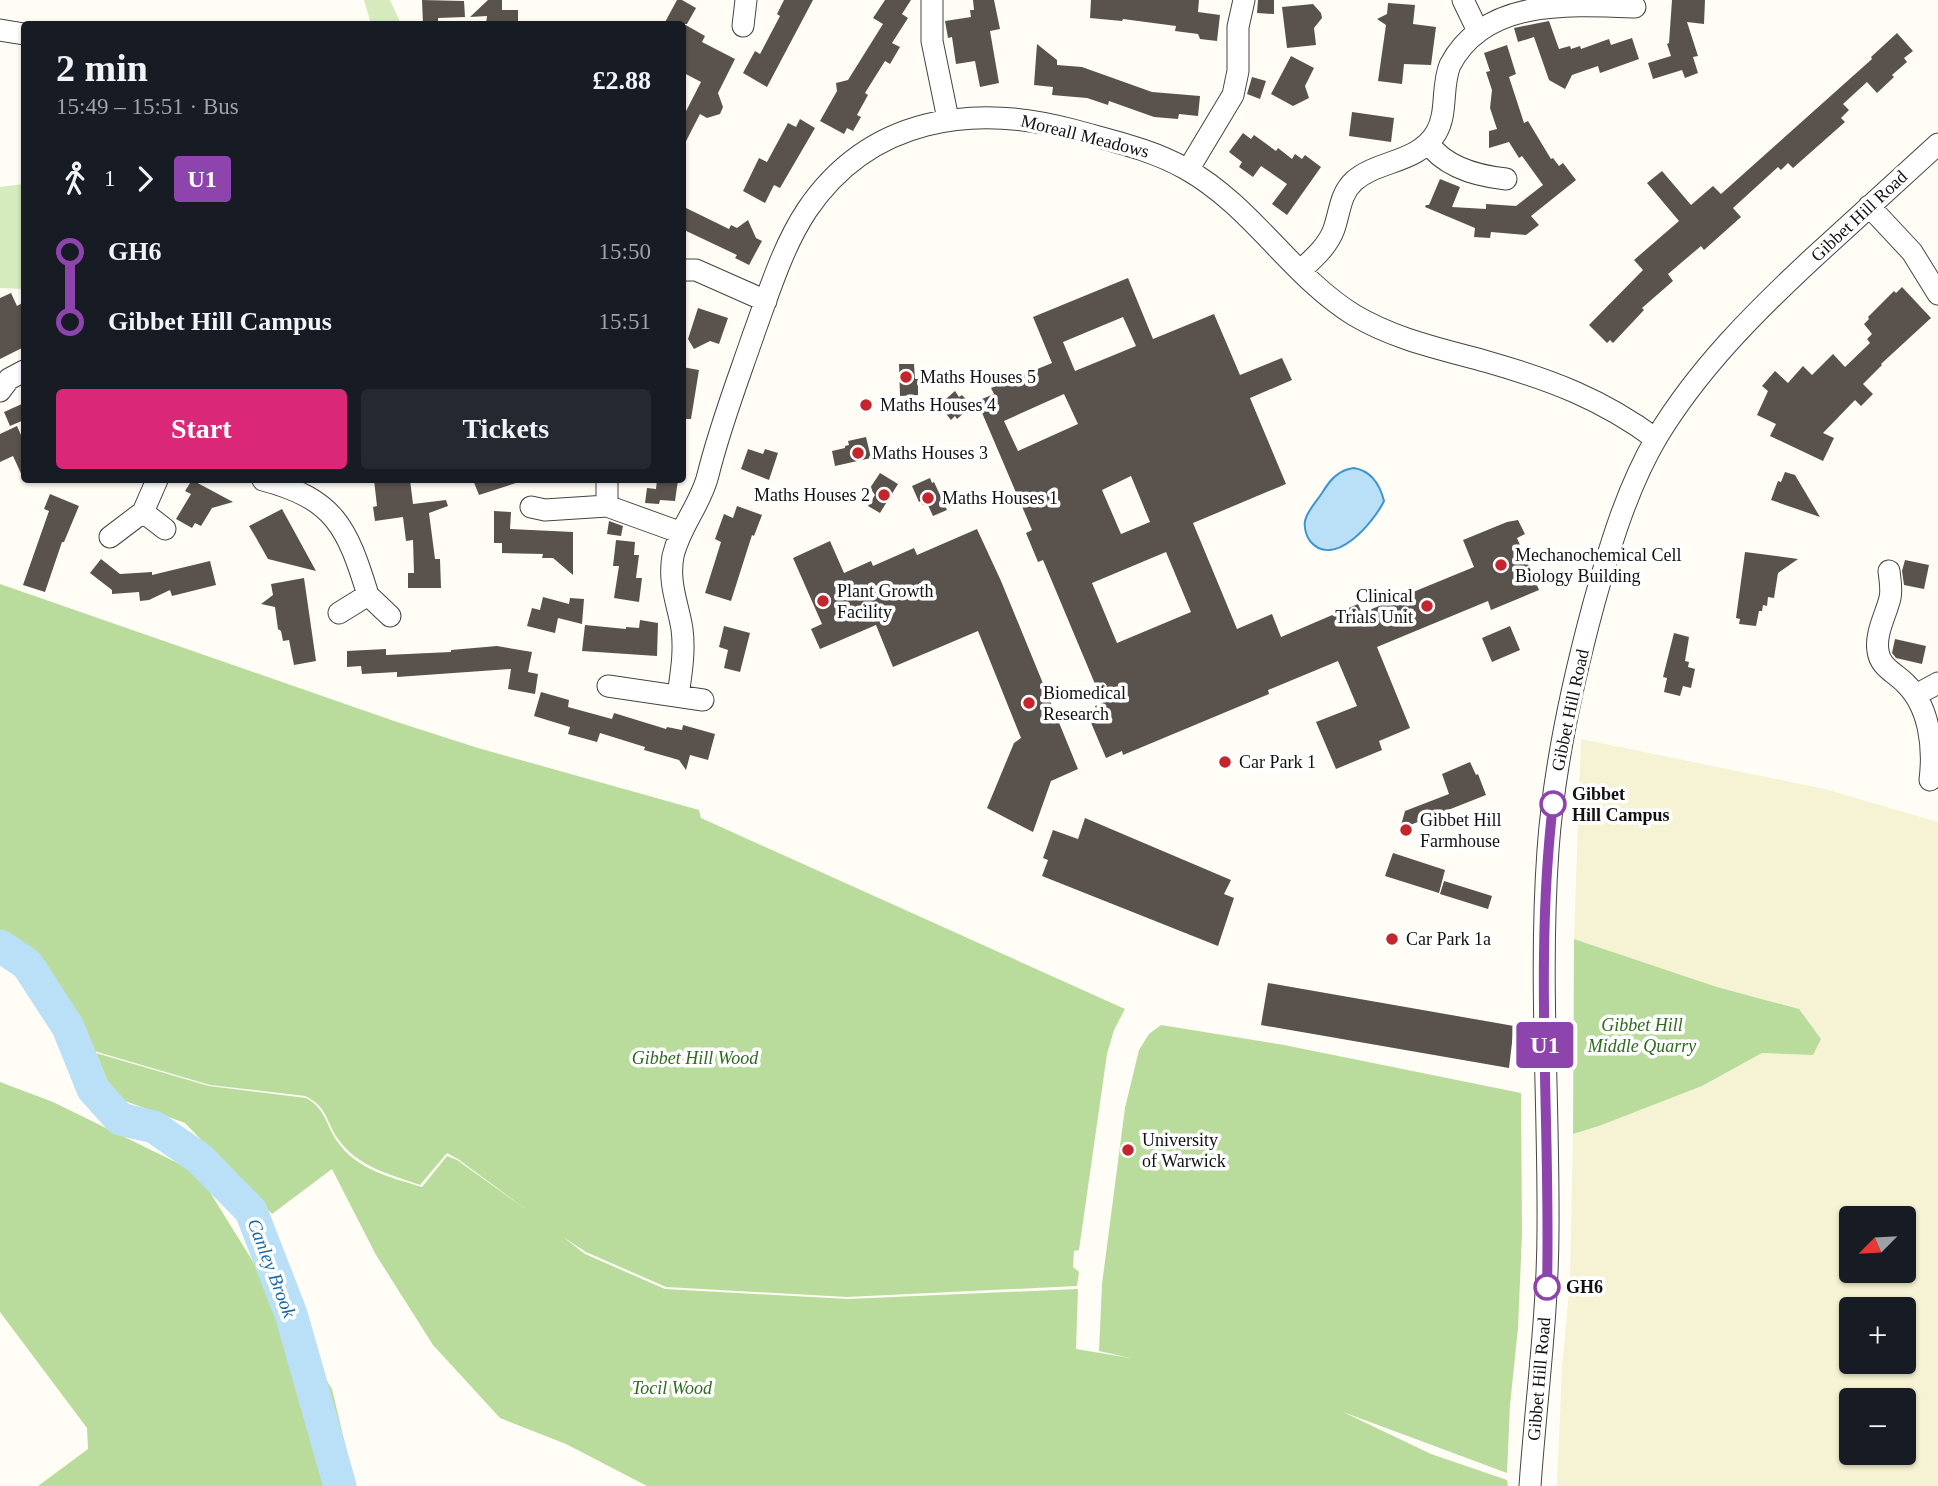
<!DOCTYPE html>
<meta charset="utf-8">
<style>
:root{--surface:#171b24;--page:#242831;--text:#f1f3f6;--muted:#9ea1a6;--accent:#db2777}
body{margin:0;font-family:Georgia,serif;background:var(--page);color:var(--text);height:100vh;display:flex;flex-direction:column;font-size:26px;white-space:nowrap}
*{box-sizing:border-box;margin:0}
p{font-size:23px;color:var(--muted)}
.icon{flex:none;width:38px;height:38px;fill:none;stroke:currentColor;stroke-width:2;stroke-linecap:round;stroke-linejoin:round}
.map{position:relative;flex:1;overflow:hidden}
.details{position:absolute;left:21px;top:21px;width:665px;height:462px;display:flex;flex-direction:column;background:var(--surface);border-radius:7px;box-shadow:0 2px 5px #0004}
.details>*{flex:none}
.badge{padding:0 14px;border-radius:5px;font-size:24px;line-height:46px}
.needle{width:46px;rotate:246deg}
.controls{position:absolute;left:1839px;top:1206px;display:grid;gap:14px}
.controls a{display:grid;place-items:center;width:77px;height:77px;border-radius:7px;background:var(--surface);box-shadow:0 2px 5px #0004;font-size:35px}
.map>.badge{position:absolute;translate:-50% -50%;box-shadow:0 0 0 4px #fff}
.legs{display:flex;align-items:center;gap:10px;height:77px;padding:0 35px;font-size:23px}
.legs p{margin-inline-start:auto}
.headline{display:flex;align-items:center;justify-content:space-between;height:119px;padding:0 35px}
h1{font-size:38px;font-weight:700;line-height:52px}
.button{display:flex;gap:14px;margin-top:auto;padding:14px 35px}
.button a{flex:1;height:80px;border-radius:7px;background:var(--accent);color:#fff;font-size:28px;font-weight:700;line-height:80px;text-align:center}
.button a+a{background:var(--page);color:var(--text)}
ul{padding:0 35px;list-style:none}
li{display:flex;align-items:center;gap:24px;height:70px;font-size:26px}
li i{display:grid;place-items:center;width:10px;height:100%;margin:0 9px;background:currentColor}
li i::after{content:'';width:18px;height:18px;margin:-9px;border:5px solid;border-radius:50%;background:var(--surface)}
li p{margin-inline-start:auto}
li:first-child i{background:linear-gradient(#0000 50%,currentColor 0)}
li:last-child i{background:linear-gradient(currentColor 50%,#0000 0)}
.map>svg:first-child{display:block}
</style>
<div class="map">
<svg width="1938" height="1486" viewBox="0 0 1938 1486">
<rect width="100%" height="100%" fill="#fffdf5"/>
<path fill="#f6f3d4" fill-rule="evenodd" d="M 1581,739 L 1825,789 L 1938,822 L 1938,1486 L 1557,1486 L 1562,1367 L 1570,1281 L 1573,1134 L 1599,1126 L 1702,1086 L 1762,1053 L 1812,1055 L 1799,1009 L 1717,987 L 1574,939 ZM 1852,1218 L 1904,1218 L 1904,1270 L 1852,1270 ZM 1852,1309 L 1904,1309 L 1904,1362 L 1852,1362 ZM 1852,1400 L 1904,1400 L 1904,1452 L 1852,1452 Z"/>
<path fill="#d5ebbd" d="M 364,0 L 390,0 L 401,24 L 371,24 Z
M 24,184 L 24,289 L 0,288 L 0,187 Z"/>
<path fill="#b9dc9c" d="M 0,584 L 397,722 L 478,748 L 699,810 L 701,818 L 1125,1009 L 1114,1030 L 1107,1054 L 1079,1250 L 1074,1251 L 1073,1267 L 1079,1272 L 1077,1286 L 847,1297 L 666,1287 L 586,1252 L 563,1237 L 585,1254 L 665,1289 L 848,1299 L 1078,1289 L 1076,1349 L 1130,1358 L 1099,1351 L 1102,1284 L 1125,1108 L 1139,1050 L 1149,1034 L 1161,1025 L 1284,1045 L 1521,1093 L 1522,1234 L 1518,1328 L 1510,1405 L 1507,1473 L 1343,1412 L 1431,1454 L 1507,1480 L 1508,1486 L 647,1486 L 566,1444 L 500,1418 L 433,1345 L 376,1255 L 332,1169 L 272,1214 L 185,1123 L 114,1097 L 96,1053 L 209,1086 L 306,1098 C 325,1108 325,1123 337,1141 C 357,1170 390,1177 422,1187 L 447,1156 L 457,1160 L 524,1208 L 458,1159 L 447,1153 L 420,1185 C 389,1174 358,1167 338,1139 C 325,1120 328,1107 305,1096 L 210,1085 L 94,1051 L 66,1001 L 30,955 L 0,935 Z
M 1574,939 L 1717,987 L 1799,1009 L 1821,1039 L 1813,1055 L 1762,1053 L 1702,1086 L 1599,1126 L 1573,1134 Z
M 0,1082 L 53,1102 L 198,1173 L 332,1389 L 355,1486 L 38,1486 L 88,1449 L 87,1428 L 0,1312 Z"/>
<path fill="#b9e0f7" stroke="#3f96cf" stroke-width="2" d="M 1354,468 C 1372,471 1380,485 1384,501 C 1374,522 1334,570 1310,541 C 1306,536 1304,527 1305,521 C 1307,511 1316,502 1322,493 C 1330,480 1338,470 1354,468 Z"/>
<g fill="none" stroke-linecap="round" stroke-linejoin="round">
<path stroke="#b9e0f7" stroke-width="33" d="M 0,946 L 27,964 L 68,1027 L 93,1089 L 120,1119 L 154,1127 L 199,1158 L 251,1211 L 291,1314 L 340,1486"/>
</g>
<path fill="#5a524d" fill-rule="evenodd" d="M 422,0 L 464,1 L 465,17 L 438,18 L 438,24 L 423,24 Z
M 488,0 L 502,0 L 502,10 L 518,10 L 518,24 L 486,24 L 487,16 L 470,17 Z
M 677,0 L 682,0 L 696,8 L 687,24 L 684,24 L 705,36 L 702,42 L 735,59 L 718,93 L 723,107 L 720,114 L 707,118 L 700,114 L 682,149 L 682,119 L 701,82 L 682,72 L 682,24 L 664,24 Z
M 784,0 L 813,0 L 767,87 L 743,73 L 755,51 L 760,54 L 780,16 L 777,14 Z
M 885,0 L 911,0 L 902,14 L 908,18 L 892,43 L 900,47 L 890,64 L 885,61 L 865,93 L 868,95 L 857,115 L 861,117 L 853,131 L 847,128 L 844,134 L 820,121 L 837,91 L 836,83 L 848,80 L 883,24 L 873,18 Z
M 973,0 L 994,0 L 1000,29 L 990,31 L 999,83 L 980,87 L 975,61 L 956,64 L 952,37 L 948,38 L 945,21 L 971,17 L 970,10 L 974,10 Z
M 1091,0 L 1199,0 L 1198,12 L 1220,15 L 1217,41 L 1200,39 L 1198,34 L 1175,31 L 1176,26 L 1123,19 L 1122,21 L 1090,18 Z
M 1258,0 L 1274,0 L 1274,14 L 1257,13 Z
M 1672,0 L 1705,0 L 1704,24 L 1687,22 L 1698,56 L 1693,57 L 1698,73 L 1685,78 L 1682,70 L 1653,79 L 1648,63 L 1671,56 L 1667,44 L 1669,43 Z
M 1388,3 L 1415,5 L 1413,24 L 1436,27 L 1431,65 L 1404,64 L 1402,84 L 1378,81 L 1386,25 L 1377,19 L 1387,14 Z
M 1313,4 L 1321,13 L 1322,18 L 1314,28 L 1316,45 L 1287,48 L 1282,7 Z
M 1549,21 L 1559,49 L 1570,46 L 1571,49 L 1580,46 L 1581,49 L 1609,39 L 1611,45 L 1632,38 L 1639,59 L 1600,73 L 1598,66 L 1572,75 L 1565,89 L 1549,80 L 1534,37 L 1518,42 L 1514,28 Z
M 1897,33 L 1913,51 L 1904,58 L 1907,62 L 1892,75 L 1894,77 L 1877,93 L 1867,82 L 1843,104 L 1849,110 L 1841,118 L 1845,122 L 1793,168 L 1788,163 L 1781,170 L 1778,167 L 1733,208 L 1741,217 L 1704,250 L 1701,246 L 1668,274 L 1673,281 L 1642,308 L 1644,310 L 1613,343 L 1610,340 L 1607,343 L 1589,325 L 1643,270 L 1634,260 L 1679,221 L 1647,183 L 1662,171 L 1691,205 L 1713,186 L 1721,194 L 1872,59 L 1871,57 Z
M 1037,44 L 1057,60 L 1057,65 L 1082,67 L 1152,92 L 1200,96 L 1198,116 L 1179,114 L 1178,119 L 1154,117 L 1109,101 L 1108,105 L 1087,98 L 1052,95 L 1053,87 L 1034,85 Z
M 1507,45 L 1516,74 L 1509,77 L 1524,123 L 1528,121 L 1551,159 L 1553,158 L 1559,166 L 1563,163 L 1576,180 L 1531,216 L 1539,225 L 1526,235 L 1491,232 L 1490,238 L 1474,237 L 1475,228 L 1425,207 L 1426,205 L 1429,205 L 1440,179 L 1460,187 L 1452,207 L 1486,209 L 1486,204 L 1516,206 L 1543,185 L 1522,156 L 1519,158 L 1509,142 L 1489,148 L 1489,131 L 1497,129 L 1490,108 L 1492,90 L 1486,72 L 1490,71 L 1484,53 Z
M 1291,56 L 1314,68 L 1305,86 L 1309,98 L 1293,106 L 1271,94 Z
M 1252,77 L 1266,81 L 1260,99 L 1247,94 Z
M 1352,112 L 1394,118 L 1391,142 L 1349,136 Z
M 800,119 L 815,128 L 780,188 L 774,185 L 765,203 L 743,191 L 759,158 L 767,162 L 788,123 L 796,127 Z
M 1243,133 L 1251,139 L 1254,135 L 1276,151 L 1278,148 L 1292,159 L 1295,154 L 1302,159 L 1305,155 L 1321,167 L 1287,215 L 1272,204 L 1287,184 L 1261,166 L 1253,177 L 1239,167 L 1242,162 L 1229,152 Z
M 682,206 L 729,229 L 731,225 L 737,228 L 748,220 L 756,238 L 762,241 L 749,265 L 735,258 L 737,255 L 682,229 Z
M 1128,278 L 1153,339 L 1214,314 L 1240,375 L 1282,358 L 1292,380 L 1250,398 L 1286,484 L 1193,523 L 1237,629 L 1272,614 L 1281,637 L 1358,604 L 1362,613 L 1474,567 L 1463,540 L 1507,522 L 1518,520 L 1525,534 L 1517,538 L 1539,590 L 1491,610 L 1488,601 L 1377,647 L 1410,728 L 1379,741 L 1382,750 L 1336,769 L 1316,722 L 1357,706 L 1338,661 L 1268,690 L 1269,694 L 1123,755 L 1122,751 L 1106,758 L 1089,718 L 1098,714 L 1095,706 L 1103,703 L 1043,560 L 1038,562 L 1026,533 L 1032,530 L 977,401 L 994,394 L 991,388 L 1052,363 L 1033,317 ZM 1123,317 L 1136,346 L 1075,371 L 1063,342 ZM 1064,394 L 1078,424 L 1018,451 L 1004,421 ZM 1131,476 L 1150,522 L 1121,534 L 1102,490 ZM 1166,552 L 1191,612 L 1117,643 L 1092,583 Z
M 1902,287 L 1931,318 L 1881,364 L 1882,365 L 1863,384 L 1873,394 L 1861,406 L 1855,400 L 1823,433 L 1834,438 L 1823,461 L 1770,436 L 1776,424 L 1757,415 L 1768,391 L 1762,386 L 1775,371 L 1788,383 L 1803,366 L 1812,375 L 1833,354 L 1845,367 L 1870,343 L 1867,339 L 1872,334 L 1864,324 L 1869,319 L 1868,317 L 1894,291 L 1896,293 Z
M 11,293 L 17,306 L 24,302 L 24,347 L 0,359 L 0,298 Z
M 698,308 L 728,318 L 719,344 L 710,341 L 694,349 L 688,339 Z
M 899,364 L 914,364 L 915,379 L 918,379 L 918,395 L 900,396 Z
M 682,367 L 699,370 L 691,419 L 682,419 Z
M 955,391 L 959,397 L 962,395 L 972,406 L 957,419 L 955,416 L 951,420 L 939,405 Z
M 24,403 L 24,420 L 10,426 L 4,412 Z
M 17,426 L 24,442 L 24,480 L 13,456 L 0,462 L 0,434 Z
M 866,437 L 871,458 L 835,466 L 832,451 L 845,448 L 845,446 L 849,445 L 848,441 Z
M 748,449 L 763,454 L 765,449 L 778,453 L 769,480 L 741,469 Z
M 1785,472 L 1795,475 L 1820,517 L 1771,500 L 1778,481 L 1781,482 Z
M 880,473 L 898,484 L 880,513 L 868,506 L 875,495 L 870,488 Z
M 930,478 L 932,483 L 934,482 L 947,510 L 933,516 L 927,503 L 923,505 L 921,501 L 919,502 L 912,486 Z
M 192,480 L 233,502 L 212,508 L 201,526 L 195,523 L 192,528 L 176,519 L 191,494 L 185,491 Z
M 374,480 L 410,480 L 413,504 L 446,500 L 448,506 L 429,513 L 435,559 L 440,559 L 441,588 L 408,588 L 408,573 L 414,573 L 413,540 L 406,541 L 403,517 L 375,521 L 373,507 L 377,506 Z
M 473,480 L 518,480 L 519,482 L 479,495 Z
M 657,480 L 678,480 L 675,501 L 660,500 L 659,504 L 645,503 L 647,488 L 656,489 Z
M 50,494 L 79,506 L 64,542 L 62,542 L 45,592 L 23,585 L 49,511 L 44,509 Z
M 737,506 L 762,515 L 754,536 L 752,535 L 731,601 L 705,593 L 721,542 L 715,539 L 724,514 L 733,518 Z
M 282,509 L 316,571 L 268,559 L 255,536 L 249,526 Z
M 494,511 L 511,512 L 510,529 L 573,532 L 573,575 L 553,558 L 542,558 L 543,554 L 502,553 L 502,543 L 494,543 Z
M 609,521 L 623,526 L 621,536 L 607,534 Z
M 977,529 L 1001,581 L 1078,769 L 1051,781 L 1033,832 L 987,808 L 1014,743 L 1021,738 L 978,631 L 893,667 L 876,625 L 820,649 L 811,629 L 822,624 L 793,558 L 830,541 L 844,573 L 871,561 L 873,566 L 914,548 L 917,555 Z
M 616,540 L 635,542 L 634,555 L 639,555 L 636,578 L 642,578 L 639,602 L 614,598 L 619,566 L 613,566 Z
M 1745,552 L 1798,559 L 1778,573 L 1774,598 L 1768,597 L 1767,606 L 1763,605 L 1762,611 L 1759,611 L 1756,626 L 1739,624 L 1740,619 L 1736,618 Z
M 101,559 L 120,574 L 152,572 L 152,575 L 210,561 L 216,585 L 172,596 L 170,590 L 149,600 L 140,601 L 139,592 L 112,594 L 112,590 L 90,573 Z
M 1905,560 L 1929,565 L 1924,589 L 1904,585 L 1902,571 Z
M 304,578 L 316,661 L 294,665 L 289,640 L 283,641 L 281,631 L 278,629 L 275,607 L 261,604 L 273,595 L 271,584 Z
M 543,597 L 569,604 L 570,598 L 584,599 L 582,624 L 558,618 L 555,633 L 527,626 L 532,608 L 540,610 Z
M 640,620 L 658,623 L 657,656 L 582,651 L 585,625 L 626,629 L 626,627 L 639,628 Z
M 724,626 L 750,633 L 740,672 L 724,668 L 728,650 L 719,647 Z
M 1510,626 L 1520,650 L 1492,662 L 1482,638 Z
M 1674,633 L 1689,637 L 1685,661 L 1689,662 L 1688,667 L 1695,669 L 1691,688 L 1683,686 L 1680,696 L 1664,692 L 1667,678 L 1663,677 Z
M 1895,639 L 1926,646 L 1922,664 L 1896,658 L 1892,653 Z
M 497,646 L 532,652 L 528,672 L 538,674 L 535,694 L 508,689 L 511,669 L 397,677 L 397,672 L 362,674 L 361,666 L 347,667 L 347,651 L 386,649 L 386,655 L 451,652 L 451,650 Z
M 541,692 L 569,700 L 568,707 L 612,719 L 614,713 L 666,729 L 667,727 L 682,730 L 683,725 L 715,734 L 708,760 L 690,755 L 686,770 L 679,760 L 644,750 L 645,747 L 600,733 L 597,742 L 568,734 L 570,727 L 534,716 Z
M 1470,762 L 1476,775 L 1478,774 L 1486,795 L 1400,829 L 1405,811 L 1449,794 L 1442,774 Z
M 1085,818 L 1231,880 L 1224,894 L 1234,898 L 1218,946 L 1042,876 L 1048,860 L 1043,858 L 1053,830 L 1078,839 Z
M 1393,853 L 1445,870 L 1439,893 L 1385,876 Z
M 1444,881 L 1492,896 L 1488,909 L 1440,894 Z
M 1268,983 L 1514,1026 L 1509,1068 L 1261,1025 Z"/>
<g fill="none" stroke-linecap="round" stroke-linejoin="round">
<g stroke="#444" stroke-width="23">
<path id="minor" d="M 932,0 L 932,41 L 948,119
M 1463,0 L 1476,27
M 743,26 L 746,0
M 0,30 L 24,34
M 1428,143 C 1445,167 1478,176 1506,179
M 1188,170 L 1233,95 L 1238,71 L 1238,27 L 1244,0
M 1869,206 L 1912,252 L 1938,294
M 682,270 L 696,270 L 766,301
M 1301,270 C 1313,259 1328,246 1334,229 C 1340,212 1340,194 1354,181 C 1378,160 1418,163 1436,133 C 1448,113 1441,87 1450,65 C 1484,0 1564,4 1635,7
M 0,391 L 9,379 L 24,371
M 263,480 C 335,499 347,527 368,595
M 607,480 L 607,506 L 679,532
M 531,507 L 545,510 L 607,506
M 143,512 L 157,480
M 110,537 L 143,512 L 165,529
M 1889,571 C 1890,580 1892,589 1890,598 C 1886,615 1875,633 1878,651 C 1880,667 1894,672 1905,683 C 1930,707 1934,748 1930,780
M 339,613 L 368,595 L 390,616
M 608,686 L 703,700
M 1916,695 L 1938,683
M 678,696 C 681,674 685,652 682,629 C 678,604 668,583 673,556 C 680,526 701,504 708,475 C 720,426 738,380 754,333 C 769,292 783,246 807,210 C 870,117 973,103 1073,130 C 1111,141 1151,149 1186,169 C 1252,206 1291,276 1354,315 C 1396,340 1442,349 1488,362 C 1551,380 1602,399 1656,439
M 1530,1486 C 1536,1400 1548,1314 1548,1228 C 1549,1102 1539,976 1548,850 C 1554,766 1572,684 1594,603 C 1610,546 1627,488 1657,437 C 1698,369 1754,313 1812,259 C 1854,221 1896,182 1938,144"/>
</g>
<use href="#minor" stroke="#fff" stroke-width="21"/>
</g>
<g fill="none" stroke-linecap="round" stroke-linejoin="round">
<g stroke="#fff" stroke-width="16">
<path id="line-1" d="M 1547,1287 C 1551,1126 1534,964 1553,804"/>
</g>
<use href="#line-1" stroke="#8e44ad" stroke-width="10"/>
</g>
<g fill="#c4262e" stroke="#fff" stroke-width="2.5">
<circle cx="906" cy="377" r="7"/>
<circle cx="866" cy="405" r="7"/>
<circle cx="858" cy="453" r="7"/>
<circle cx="884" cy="495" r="7"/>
<circle cx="928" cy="498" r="7"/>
<circle cx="1501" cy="565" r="7"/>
<circle cx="823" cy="601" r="7"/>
<circle cx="1427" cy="606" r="7"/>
<circle cx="1029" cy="703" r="7"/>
<circle cx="1225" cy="762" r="7"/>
<circle cx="1406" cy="830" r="7"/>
<circle cx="1392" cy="939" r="7"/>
<circle cx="1128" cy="1150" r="7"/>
</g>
<g fill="#fff" stroke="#8e44ad" stroke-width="3.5">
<circle cx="1553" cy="804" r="12"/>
<circle cx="1547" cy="1287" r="12"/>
</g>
<g text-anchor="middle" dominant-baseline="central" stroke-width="7" stroke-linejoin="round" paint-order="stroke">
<g font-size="18" fill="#111" stroke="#fff">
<text transform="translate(1085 136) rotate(14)">Moreall Meadows</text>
<text transform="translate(1859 216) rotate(-43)">Gibbet Hill Road</text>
<text transform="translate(1570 710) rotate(-78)">Gibbet Hill Road</text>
<text transform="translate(1539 1379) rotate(-85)">Gibbet Hill Road</text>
</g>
<g font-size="18" fill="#111" stroke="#fff" text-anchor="start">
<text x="920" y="377">Maths Houses 5</text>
<text x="880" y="405">Maths Houses 4</text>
<text x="872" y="453">Maths Houses 3</text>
<text x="870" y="495" text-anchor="end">Maths Houses 2</text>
<text x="942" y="498">Maths Houses 1</text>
<text x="1515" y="555">Mechanochemical Cell<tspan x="1515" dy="21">Biology Building</tspan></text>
<text x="837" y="591">Plant Growth<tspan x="837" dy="21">Facility</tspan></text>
<text x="1413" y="596" text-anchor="end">Clinical<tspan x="1413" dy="21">Trials Unit</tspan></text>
<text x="1043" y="693">Biomedical<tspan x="1043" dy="21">Research</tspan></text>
<text x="1239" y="762">Car Park 1</text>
<text x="1420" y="820">Gibbet Hill<tspan x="1420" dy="21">Farmhouse</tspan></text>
<text x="1406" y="939">Car Park 1a</text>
<text x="1142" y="1140">University<tspan x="1142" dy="21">of Warwick</tspan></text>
</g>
<g font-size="18" font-weight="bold" fill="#111" stroke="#fff" text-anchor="start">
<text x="1572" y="794">Gibbet<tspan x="1572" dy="21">Hill Campus</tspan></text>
<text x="1566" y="1287">GH6</text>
</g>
<g font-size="18" font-style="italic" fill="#2f6b1f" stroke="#fff">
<text x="1642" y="1025">Gibbet Hill<tspan x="1642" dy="21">Middle Quarry</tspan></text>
<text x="695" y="1058">Gibbet Hill Wood</text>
<text x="672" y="1388">Tocil Wood</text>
</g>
<g font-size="19" font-style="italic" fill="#1768a6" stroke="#fff">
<text transform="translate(272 1268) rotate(69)">Canley Brook</text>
</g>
</g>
</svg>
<div class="controls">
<a><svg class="needle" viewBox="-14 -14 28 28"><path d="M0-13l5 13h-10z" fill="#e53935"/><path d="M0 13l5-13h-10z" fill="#9ea1a6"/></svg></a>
<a>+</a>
<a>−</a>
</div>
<b class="badge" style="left:1545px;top:1045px;background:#8e44ad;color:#fff">U1</b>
<section class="details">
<div class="headline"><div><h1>2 min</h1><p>15:49 – 15:51 · Bus</p></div><b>£2.88</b></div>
<div class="legs"><svg class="icon" aria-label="walk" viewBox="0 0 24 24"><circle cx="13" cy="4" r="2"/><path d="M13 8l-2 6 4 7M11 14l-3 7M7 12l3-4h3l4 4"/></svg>1<svg class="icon" aria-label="forward" viewBox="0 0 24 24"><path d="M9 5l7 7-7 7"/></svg><b class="badge" style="background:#8e44ad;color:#fff">U1</b></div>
<ul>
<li><i style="color:#8e44ad"></i><b>GH6</b><p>15:50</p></li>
<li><i style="color:#8e44ad"></i><b>Gibbet Hill Campus</b><p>15:51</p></li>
</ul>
<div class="button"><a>Start</a><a>Tickets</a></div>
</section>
</div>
